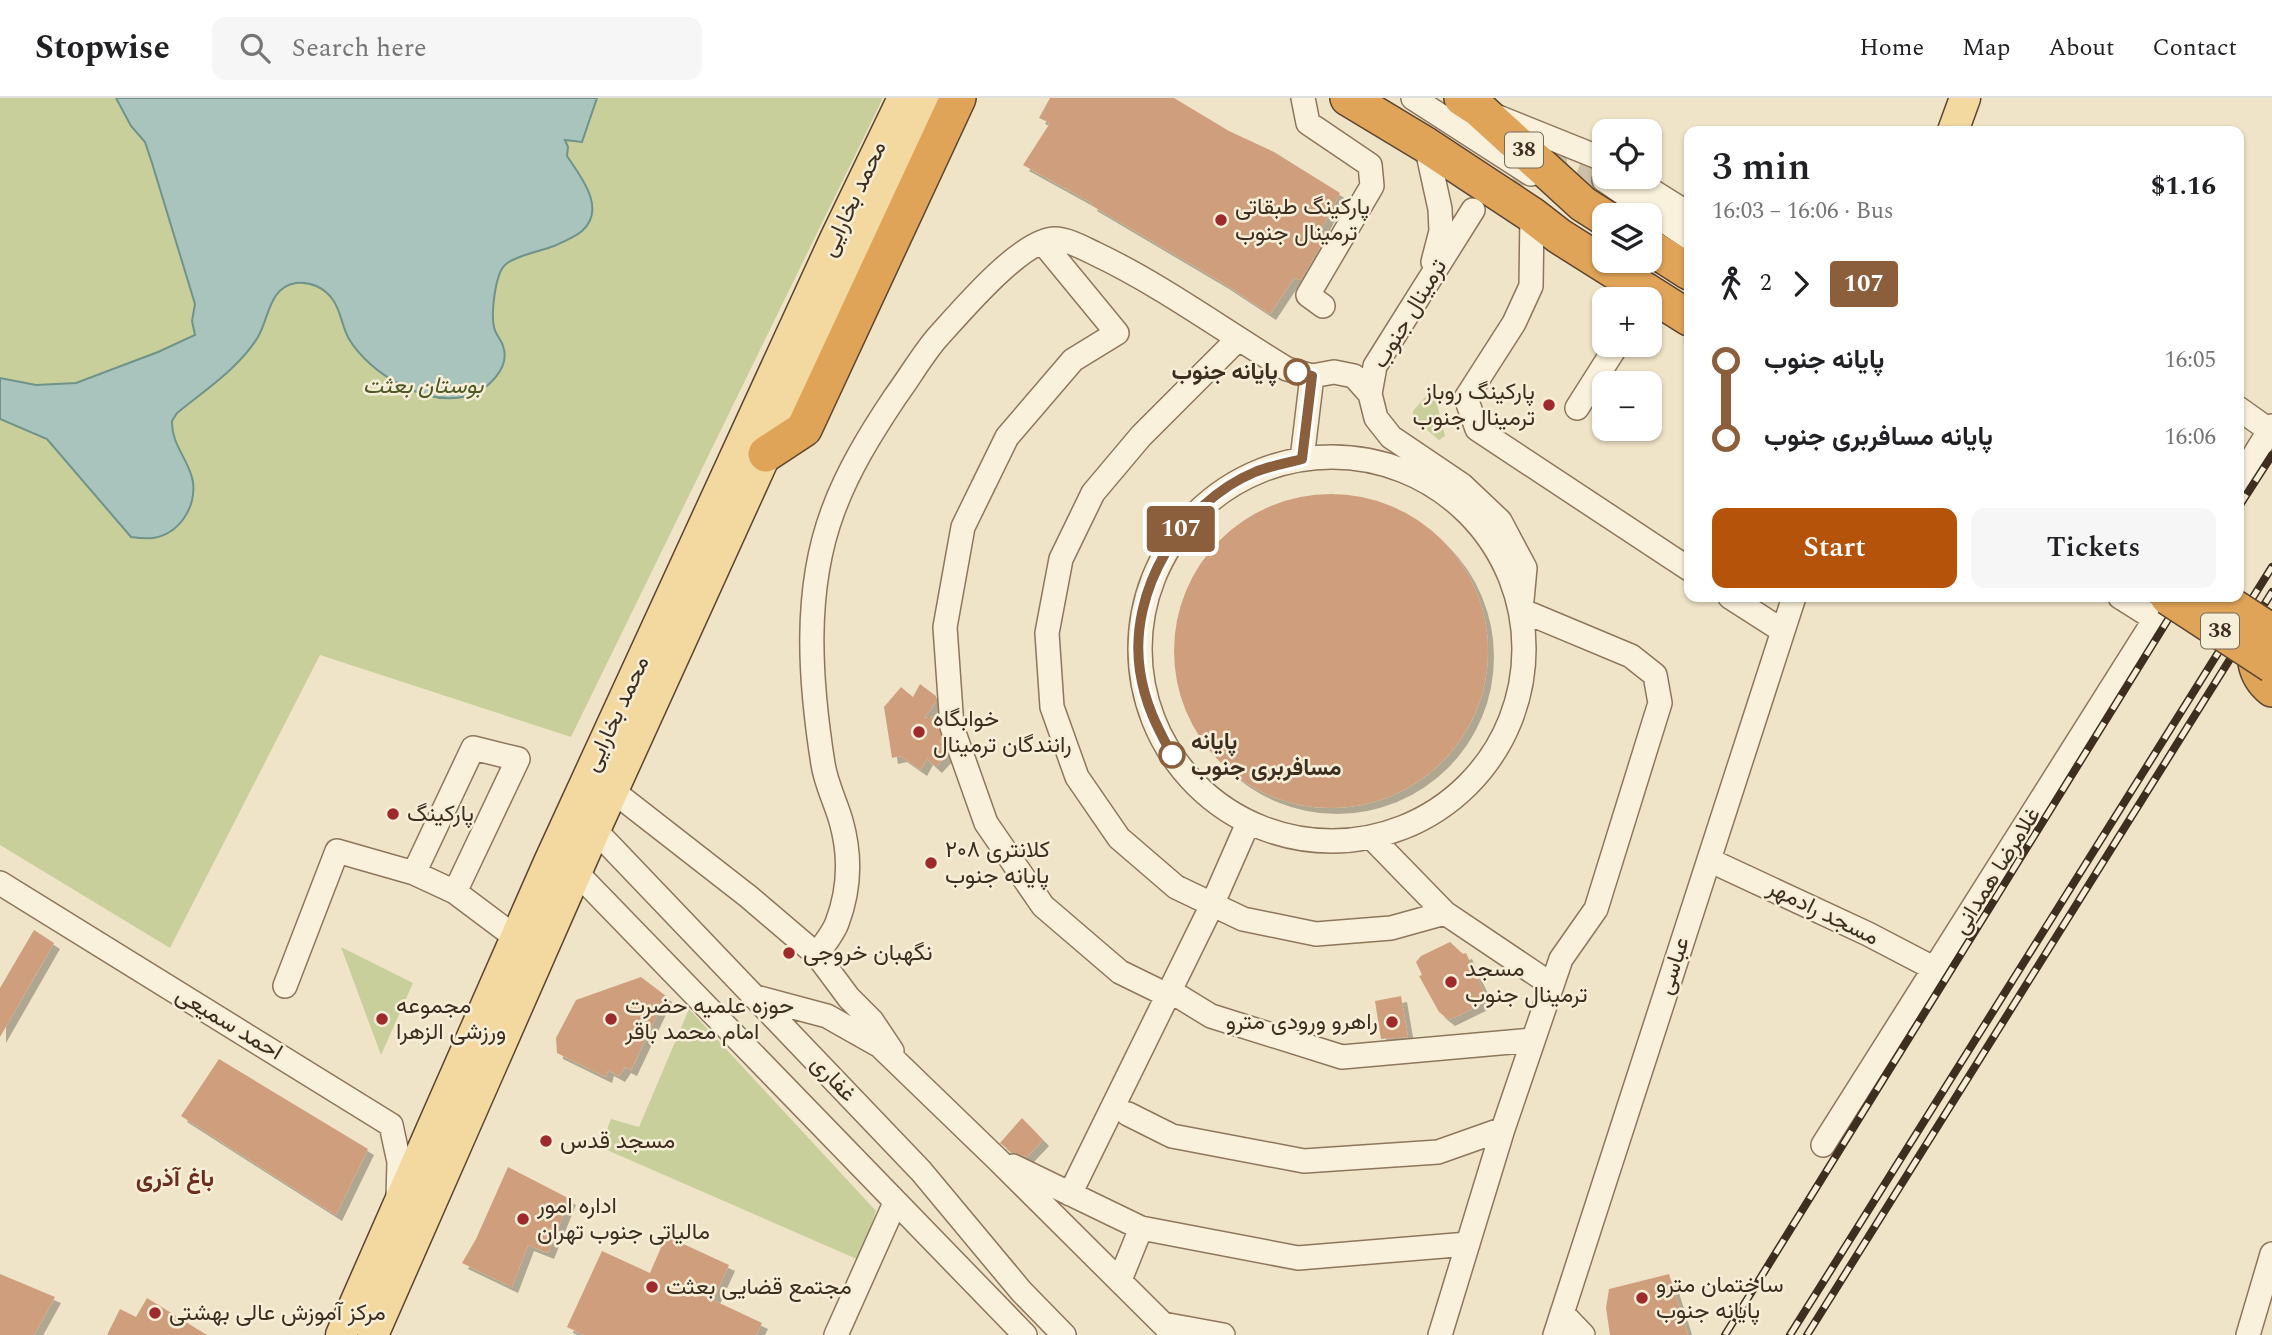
<!DOCTYPE html>
<meta charset="utf-8">
<style>
:root{--surface:#fff;--page:#f6f6f6;--text:#202124;--muted:#757577;--line:#e0e0e0;--accent:#b45309}
body{margin:0;font-family:Spectral,Vazirmatn,serif;background:var(--page);color:var(--text);height:100vh;display:flex;flex-direction:column;font-size:26px;white-space:nowrap}
*{box-sizing:border-box;margin:0}
p{font-size:23px;color:var(--muted)}
.icon{flex:none;width:38px;height:38px;fill:none;stroke:currentColor;stroke-width:2;stroke-linecap:round;stroke-linejoin:round}
.map{position:relative;flex:1;overflow:hidden}
.side{position:absolute;left:1684px;top:28px;width:560px;height:476px;display:flex;flex-direction:column;background:var(--surface);border-radius:14px;box-shadow:0 2px 5px #0004}
.side>*{flex:none}
.badge{padding:0 14px;border-radius:5px;font-size:24px;line-height:46px}
.fabs{position:absolute;left:1592px;top:21px;display:grid;gap:14px}
.fabs a{display:grid;place-items:center;width:70px;height:70px;border-radius:14px;background:var(--surface);box-shadow:0 2px 5px #0004;font-size:35px}
.map>.badge{position:absolute;translate:-50% -50%;box-shadow:0 0 0 4px #fff}
.legs{display:flex;align-items:center;gap:10px;height:77px;padding:0 28px;font-size:23px}
.legs p{margin-inline-start:auto}
.summary{display:flex;align-items:center;justify-content:space-between;height:119px;padding:0 28px}
h1{font-size:38px;font-weight:600;line-height:52px}
.action{display:flex;gap:14px;margin-top:auto;padding:14px 28px}
.action a{flex:1;height:80px;border-radius:14px;background:var(--accent);color:#fff;font-size:28px;font-weight:600;line-height:80px;text-align:center}
.action a+a{background:var(--page);color:var(--text)}
ul{padding:0 28px;list-style:none}
li{display:flex;align-items:center;gap:24px;height:77px;font-size:26px}
li i{display:grid;place-items:center;width:10px;height:100%;margin:0 9px;background:currentColor}
li i::after{content:'';width:18px;height:18px;margin:-9px;border:5px solid;border-radius:50%;background:var(--surface)}
li p{margin-inline-start:auto}
li:first-child i{background:linear-gradient(#0000 50%,currentColor 0)}
li:last-child i{background:linear-gradient(currentColor 50%,#0000 0)}
header{display:flex;align-items:center;gap:42px;box-sizing:border-box;height:98px;padding:0 35px;background:var(--surface);border-bottom:2px solid var(--line)}
header strong{font-size:33px}
nav{display:flex;gap:38px;margin-inline-start:auto;font-size:24px}
.search{width:490px;height:63px;background:var(--page);display:flex;align-items:center;gap:18px;box-sizing:border-box;padding:0 24px;border-radius:14px;color:var(--muted);font-size:26px}
.map>svg:first-child{display:block}
</style>
<header>
<strong>Stopwise</strong>
<div class="search"><svg class="icon" aria-label="search" viewBox="0 0 24 24"><circle cx="10" cy="10" r="6"/><path d="M15 15l6 6"/></svg>Search here</div>
<nav><a>Home</a><a>Map</a><a>About</a><a>Contact</a></nav>
</header>
<div class="map">
<svg width="2272" height="1237" viewBox="0 0 2272 1237">
<defs>
<filter id="shadow"><feDropShadow dx="6" dy="6" stdDeviation="0" flood-color="#0004"/></filter>
</defs>
<rect width="100%" height="100%" fill="#f0e4c8"/>
<path fill="#c9cf9b" d="M 0,0 L 883,0 L 571,639 L 320,557 L 170,850 L 0,747 Z
M 1426,298 L 1435,298 L 1445,338 L 1439,342 L 1413,320 L 1413,313 Z
M 341,849 L 413,885 L 381,957 Z
M 689,911 L 876,1113 L 859,1162 L 600,1049 L 611,1021 L 639,1029 Z"/>
<path fill="#a9c4bc" stroke="#6f938a" stroke-width="2" d="M 116,0 L 597,0 L 582,44 L 565,42 L 568,49 L 567,58 C 581,79 607,111 582,133 C 575,139 563,144 554,148 C 541,153 514,158 505,167 C 495,176 491,216 494,229 C 495,236 501,241 503,248 C 511,270 487,293 467,298 C 426,309 370,276 349,241 C 342,229 341,213 333,202 C 325,190 310,183 296,185 C 269,189 269,220 258,239 C 239,270 205,292 177,315 L 172,323 C 171,347 190,363 193,384 C 196,410 179,436 153,440 C 146,441 138,440 131,439 L 47,341 L 0,321 L 0,280 L 36,287 L 76,285 L 158,254 L 195,237 L 192,223 L 195,206 L 152,65 L 145,44 L 131,28 Z"/>
<path fill="#cf9f7d" filter="url(#shadow)" d="M 1050,0 L 1174,0 L 1229,33 L 1274,54 L 1340,95 L 1319,136 L 1325,141 L 1301,182 L 1294,180 L 1270,216 L 1223,185 L 1091,107 L 1092,105 L 1023,67 L 1050,25 L 1039,20 Z
M1174 553a157 157 0 1 1 314 0a157 157 0 1 1-314 0Z
M 920,586 L 936,598 L 936,604 L 924,620 L 937,618 L 942,642 L 939,643 L 943,646 L 947,657 L 936,669 L 927,661 L 921,672 L 901,658 L 892,660 L 884,609 L 901,589 L 913,599 Z
M 34,832 L 54,845 L 0,939 L 0,890 Z
M 1450,844 L 1463,856 L 1466,855 L 1483,892 L 1484,905 L 1449,922 L 1439,914 L 1419,878 L 1422,877 L 1416,864 L 1421,858 Z
M 641,879 L 666,898 L 631,972 L 625,969 L 619,978 L 608,972 L 606,979 L 557,955 L 556,940 L 576,902 Z
M 1401,898 L 1408,939 L 1381,941 L 1375,903 Z
M 219,961 L 368,1051 L 336,1117 L 181,1018 Z
M 1022,1020 L 1043,1042 L 1027,1059 L 1011,1054 L 1000,1045 Z
M 508,1069 L 570,1101 L 548,1155 L 528,1147 L 512,1189 L 462,1165 L 476,1141 Z
M 666,1138 L 729,1167 L 713,1202 L 762,1225 L 756,1237 L 584,1237 L 567,1229 L 602,1153 L 650,1175 Z
M 0,1176 L 55,1199 L 34,1237 L 0,1237 Z
M 1669,1176 L 1688,1237 L 1610,1237 L 1606,1210 L 1609,1191 Z
M 147,1200 L 207,1237 L 107,1237 L 120,1211 L 136,1219 Z"/>
<g fill="none" stroke-linecap="round" stroke-linejoin="round">
<path stroke="#ccc0a6" stroke-width="23" stroke-dasharray="23 11" stroke-linecap="butt" d="M 1485,99 L 1499,85 L 1532,71 L 1569,69 L 1604,82"/>
<g stroke="#8d765c" stroke-width="26">
<path id="minor" d="M 1303,0 L 1308,25 L 1370,67 L 1372,88 L 1308,197 L 1323,208
M 1413,0 L 1531,76
M 1498,19 L 1605,62
M 1426,47 L 1440,111 L 1441,133 L 1433,164
M 1630,79 L 1689,116
M 1604,82 L 1689,140
M 1473,112 L 1375,268 L 1370,296 L 1376,320 L 1391,339 L 1462,387 L 1500,423 L 1525,470 L 1522,502
M 1532,117 L 1531,188 L 1514,225 L 1466,300 L 1477,331 L 1689,471
M 1043,145 L 1117,235 L 1073,262 L 1007,339 L 963,429 L 945,529 L 952,629 L 986,725 L 1043,808 L 1120,874 L 1167,897
M 1238,241 L 1141,338 L 1093,395 L 1061,461 L 1047,535 L 1052,609 L 1077,679 L 1119,740 L 1176,789 L 1243,821 L 1316,836 L 1391,830 L 1445,815
M 1577,310 L 1617,247
M 2238,310 L 2269,332
M1140 551a192 192 0 1 1 384 0a192 192 0 1 1-384 0Z
M 1302,361 L 1312,278
M 2238,384 L 2272,328
M 1730,499 L 1783,533
M 2120,499 L 2155,521
M 613,693 L 749,799 L 817,857 L 849,900 L 872,923 L 892,953
M 595,732 L 921,1073 L 1021,1193 L 1064,1237
M 1372,740 L 1445,815 L 1552,887
M 1709,762 L 1868,836 L 1935,871
M 562,769 L 577,775 L 1025,1237
M 414,775 L 455,794 L 515,839
M 0,785 L 391,1027 L 399,1064 L 398,1099
M 817,857 C 823,847 833,836 837,825 C 850,791 851,758 841,723 C 836,705 826,686 823,666 C 810,584 803,493 833,413 C 848,372 871,335 895,299 C 909,280 921,259 936,241 C 959,216 1021,141 1055,141 C 1068,141 1085,151 1096,156 C 1163,188 1224,233 1287,271 L 1312,278 L 1334,274 L 1354,278 L 1370,296
M 285,888 L 337,753 L 414,775 L 473,650 L 518,661 L 455,794
M 752,898 L 827,918 L 880,948 L 997,1061 L 1174,1237
M 1180,899 L 1211,918 L 1342,959 L 1533,942
M 1128,1016 L 1172,1038 L 1304,1063 L 1438,1054 L 1503,1031
M 1823,1047 L 2169,499
M 1013,1068 L 1141,1130 L 1298,1160 L 1468,1146
M 1070,1096 L 1212,807 L 1248,725
M 1120,1182 L 1141,1130
M 1562,1215 L 1583,1237
M 1163,1226 L 1223,1237
M 836,1237 L 895,1105
M 1440,1237 L 1503,1031 L 1561,861 L 1596,811 L 1660,605 L 1655,577 L 1631,558 L 1521,512
M 1555,1237 L 1794,499
M 2248,1237 L 2272,1156"/>
</g>
<g stroke="#5b4430" stroke-width="33">
<path id="major" d="M 1953,33 L 1965,0
M 341,1237 L 549,764 L 835,141 L 903,0
M 373,1237 L 595,732 L 766,356 L 932,0"/>
</g>
<g stroke="#5b4430" stroke-width="38">
<path id="highway" d="M 1348,0 L 1426,47 L 1532,117 L 1559,138 L 1689,220
M 1462,0 L 1479,11 L 1583,106 L 1605,120
M 1650,149 L 1689,174
M 766,356 L 804,331 L 958,0
M 2265,537 C 2248,554 2256,578 2272,591"/>
</g>
<use href="#minor" stroke="#faf1dc" stroke-width="23"/>
<use href="#major" stroke="#f3d9a0" stroke-width="30"/>
<use href="#highway" stroke="#e0a458" stroke-width="35"/>
<g stroke="#3d2e20" stroke-width="8">
<path id="rail" d="M 2238,410 L 2272,357
M 1725,1237 L 2182,499
M 1790,1237 L 2272,469
M 1807,1237 L 2272,494"/>
</g>
<use href="#rail" stroke="#f7eed8" stroke-width="5" stroke-dasharray="16" stroke-linecap="butt"/>
<g stroke="#5b4430" stroke-width="38" stroke-linecap="butt">
<path id="highway-bridge" d="M 2168,499 L 2272,567
M 2218,499 L 2272,534"/>
</g>
<use href="#highway-bridge" stroke="#e0a458" stroke-width="35"/>
</g>
<g fill="none" stroke-linecap="round" stroke-linejoin="round">
<g stroke="#fff" stroke-width="16">
<path id="line-1" d="M 1172,657 C 1157,629 1145,606 1140,573 C 1128,493 1181,405 1255,374 C 1270,368 1287,365 1302,361 L 1312,278 L 1297,274"/>
</g>
<use href="#line-1" stroke="#8b5e3c" stroke-width="10"/>
</g>
<g fill="#9e2a2b" stroke="#f7eed8" stroke-width="2.5">
<circle cx="1221" cy="122" r="7"/>
<circle cx="1549" cy="307" r="7"/>
<circle cx="919" cy="634" r="7"/>
<circle cx="393" cy="716" r="7"/>
<circle cx="931" cy="765" r="7"/>
<circle cx="789" cy="855" r="7"/>
<circle cx="1451" cy="884" r="7"/>
<circle cx="382" cy="921" r="7"/>
<circle cx="611" cy="921" r="7"/>
<circle cx="1392" cy="924" r="7"/>
<circle cx="546" cy="1043" r="7"/>
<circle cx="523" cy="1121" r="7"/>
<circle cx="652" cy="1189" r="7"/>
<circle cx="1642" cy="1200" r="7"/>
<circle cx="155" cy="1215" r="7"/>
</g>
<g fill="#fff" stroke="#8b5e3c" stroke-width="3.5">
<circle cx="1297" cy="274" r="12"/>
<circle cx="1172" cy="657" r="12"/>
</g>
<g text-anchor="middle" dominant-baseline="central" stroke-width="5" stroke-linejoin="round" paint-order="stroke">
<g fill="#f7eed8" stroke="#756857" stroke-width="2">
<rect x="1505" y="34.5" width="38" height="35" rx="5"/>
<rect x="2201" y="515.5" width="38" height="35" rx="5"/>
</g>
<g font-size="21" font-weight="bold" fill="#3d2e20">
<text x="1524" y="52">38</text>
<text x="2220" y="533">38</text>
</g>
<g font-size="23" fill="#3d2e20" stroke="#f7eed8">
<text transform="translate(854 101) rotate(-65)">محمد بخارایی</text>
<text transform="translate(1410 216) rotate(-59)">ترمینال جنوب</text>
<text transform="translate(617 616) rotate(-65)">محمد بخارایی</text>
<text transform="translate(1997 773) rotate(-58)">غلامرضا همدانی</text>
<text transform="translate(1823 815) rotate(26)">مسجد رادمهر</text>
<text transform="translate(1674 868) rotate(-72)">عباسی</text>
<text transform="translate(229 926) rotate(31)">احمد سمیعی</text>
<text transform="translate(833 981) rotate(46)">غفاری</text>
</g>
<g font-size="23" fill="#3d2e20" stroke="#f7eed8" text-anchor="start">
<text x="1235" y="109">پارکینگ طبقاتی<tspan x="1235" dy="26">ترمینال جنوب</tspan></text>
<text x="1535" y="294" text-anchor="end">پارکینگ روباز<tspan x="1535" dy="26">ترمینال جنوب</tspan></text>
<text x="933" y="621">خوابگاه<tspan x="933" dy="26">رانندگان ترمینال</tspan></text>
<text x="407" y="716">پارکینگ</text>
<text x="945" y="752">کلانتری ۲۰۸<tspan x="945" dy="26">پایانه جنوب</tspan></text>
<text x="803" y="855">نگهبان خروجی</text>
<text x="1465" y="871">مسجد<tspan x="1465" dy="26">ترمینال جنوب</tspan></text>
<text x="396" y="908">مجموعه<tspan x="396" dy="26">ورزشی الزهرا</tspan></text>
<text x="625" y="908">حوزه علمیه حضرت<tspan x="625" dy="26">امام محمد باقر</tspan></text>
<text x="1378" y="924" text-anchor="end">راهرو ورودی مترو</text>
<text x="560" y="1043">مسجد قدس</text>
<text x="537" y="1108">اداره امور<tspan x="537" dy="26">مالیاتی جنوب تهران</tspan></text>
<text x="1656" y="1187">ساختمان مترو<tspan x="1656" dy="26">پایانه جنوب</tspan></text>
<text x="666" y="1189">مجتمع قضایی بعثت</text>
<text x="169" y="1215">مرکز آموزش عالی بهشتی</text>
</g>
<g font-size="23" font-weight="bold" fill="#3d2e20" stroke="#f7eed8" text-anchor="end">
<text x="1278" y="274">پایانه جنوب</text>
<text x="1191" y="644" text-anchor="start">پایانه<tspan x="1191" dy="26">مسافربری جنوب</tspan></text>
</g>
<g font-size="23" font-style="italic" fill="#4d5a26" stroke="#f7eed8">
<text x="423" y="288">بوستان بعثت</text>
</g>
<g font-size="24" font-weight="bold" fill="#6b2e1e" stroke="#f7eed8">
<text x="175" y="1081">باغ آذری</text>
</g>
</g>
</svg>
<div class="fabs">
<a><svg class="icon" aria-label="locate" viewBox="0 0 24 24"><circle cx="12" cy="12" r="6"/><path d="M12 2v4M12 18v4M2 12h4M18 12h4"/></svg></a>
<a><svg class="icon" aria-label="layers" viewBox="0 0 24 24"><path d="M12 4l9 5-9 5-9-5zM3 14l9 5 9-5"/></svg></a>
<a>+</a>
<a>−</a>
</div>
<b class="badge" style="left:1181px;top:431px;background:#8b5e3c;color:#fff">107</b>
<section class="side">
<div class="summary"><div><h1>3 min</h1><p>16:03 – 16:06 · Bus</p></div><b>$1.16</b></div>
<div class="legs"><svg class="icon" aria-label="walk" viewBox="0 0 24 24"><circle cx="13" cy="4" r="2"/><path d="M13 8l-2 6 4 7M11 14l-3 7M7 12l3-4h3l4 4"/></svg>2<svg class="icon" aria-label="forward" viewBox="0 0 24 24"><path d="M9 5l7 7-7 7"/></svg><b class="badge" style="background:#8b5e3c;color:#fff">107</b></div>
<ul>
<li><i style="color:#8b5e3c"></i><b>پایانه جنوب</b><p>16:05</p></li>
<li><i style="color:#8b5e3c"></i><b>پایانه مسافربری جنوب</b><p>16:06</p></li>
</ul>
<div class="action"><a>Start</a><a>Tickets</a></div>
</section>
</div>
